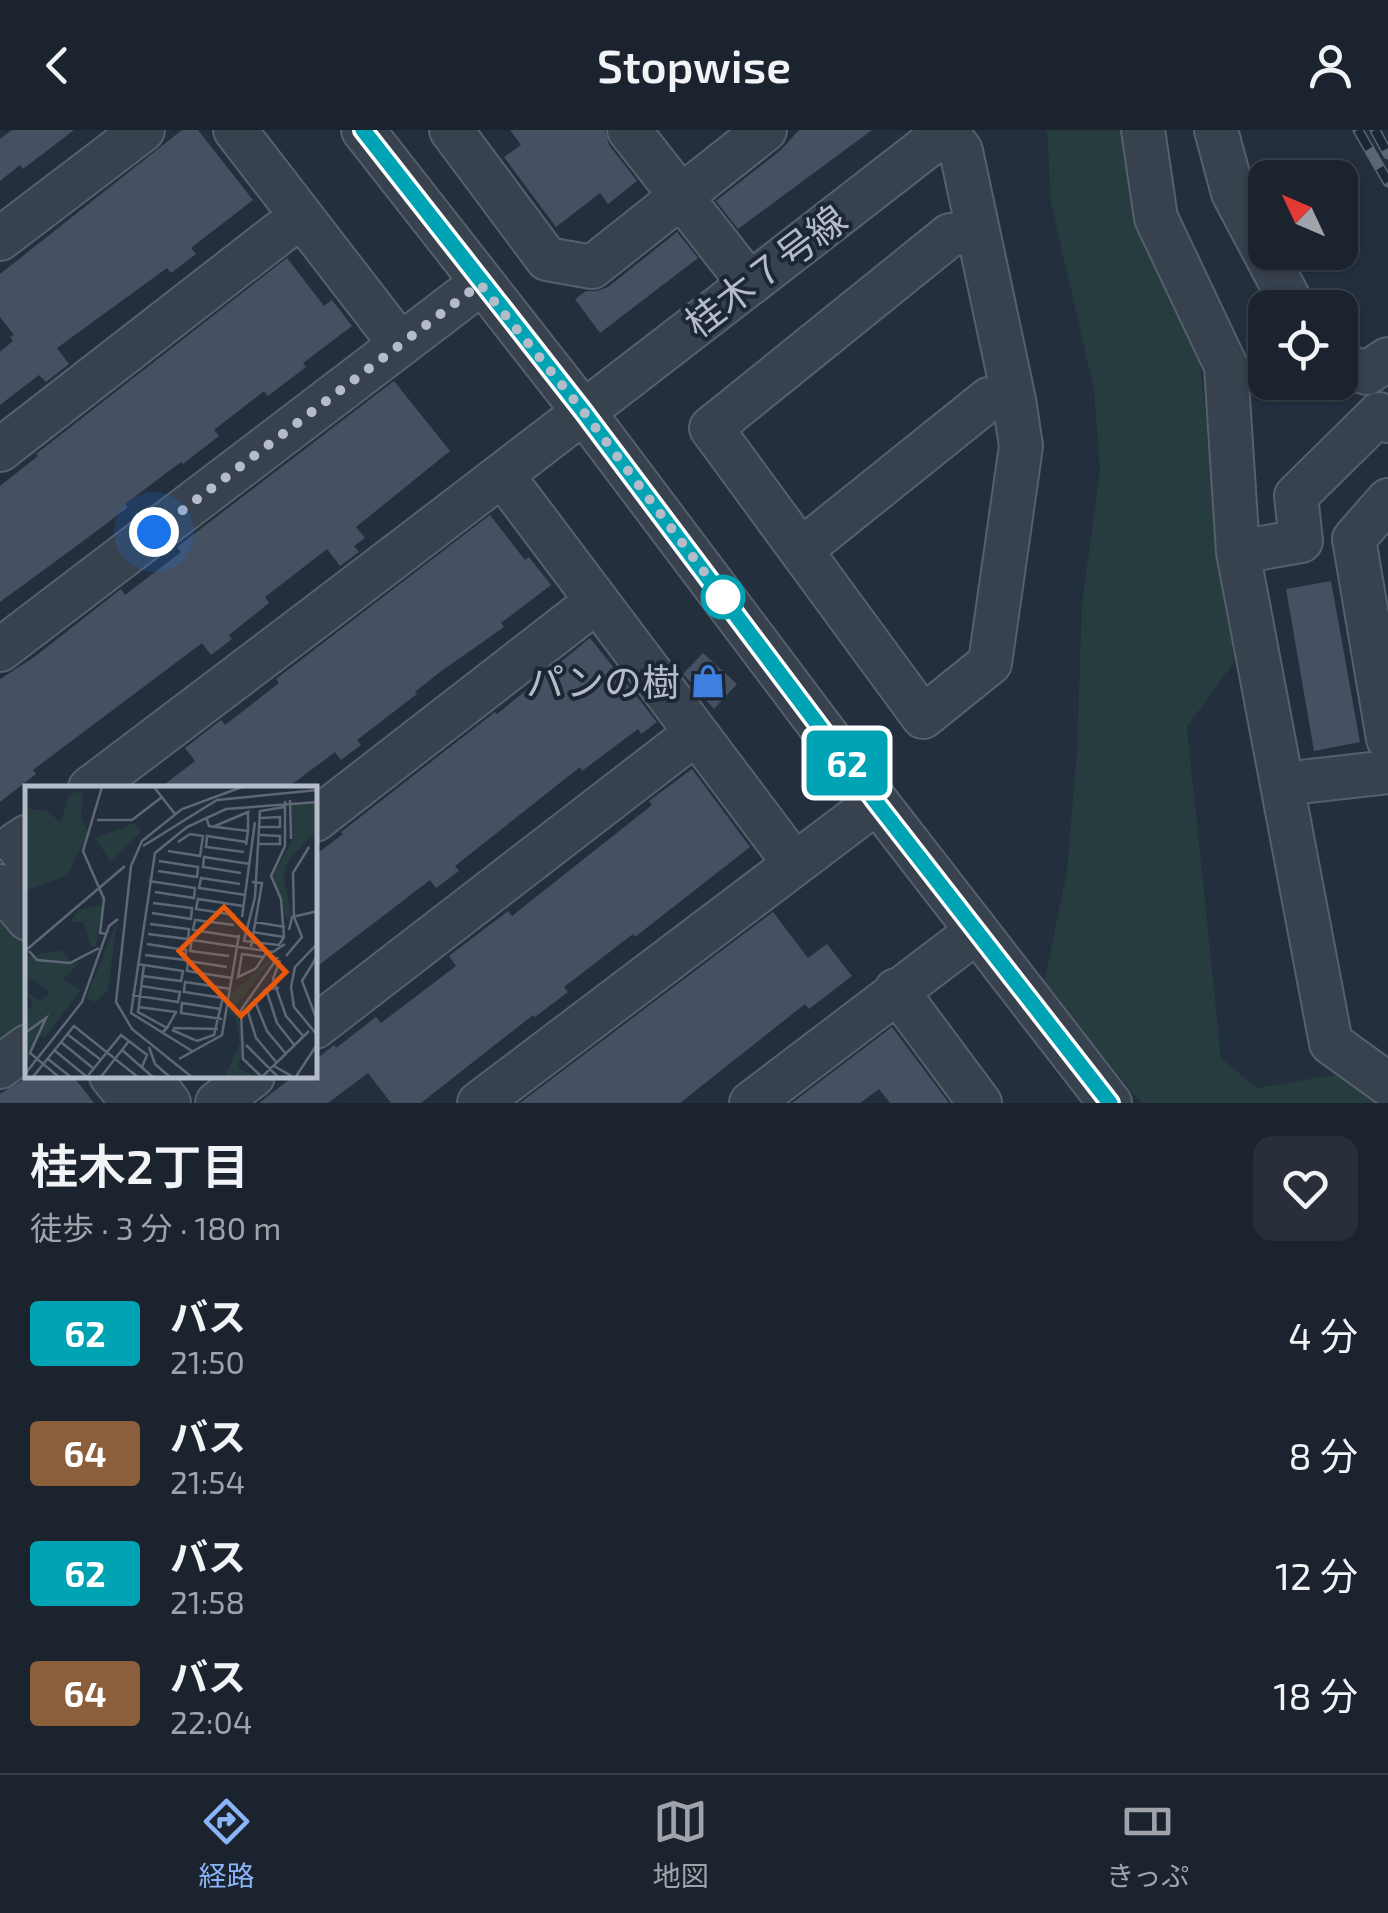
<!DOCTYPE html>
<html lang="ja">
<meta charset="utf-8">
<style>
:root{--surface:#1b232e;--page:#282f3a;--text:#f1f3f6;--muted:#a0a4aa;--line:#39404a;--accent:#8ab4f8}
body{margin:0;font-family:"Exo 2","Noto Sans JP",sans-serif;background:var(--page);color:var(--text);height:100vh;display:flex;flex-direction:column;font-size:38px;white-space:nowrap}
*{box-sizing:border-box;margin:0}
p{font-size:32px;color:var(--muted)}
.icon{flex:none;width:55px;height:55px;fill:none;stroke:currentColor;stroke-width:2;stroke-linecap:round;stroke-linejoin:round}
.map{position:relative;height:973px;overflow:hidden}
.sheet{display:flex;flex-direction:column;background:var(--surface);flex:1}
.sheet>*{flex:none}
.badge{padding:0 20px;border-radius:8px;font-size:35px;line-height:65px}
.needle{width:65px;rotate:314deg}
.buttons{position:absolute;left:1248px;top:30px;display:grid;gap:20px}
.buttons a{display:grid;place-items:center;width:110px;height:110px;border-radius:20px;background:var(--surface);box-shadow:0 2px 8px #0004,0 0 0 2px var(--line);font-size:50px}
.you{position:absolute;width:50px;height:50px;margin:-25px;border:8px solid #fff;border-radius:50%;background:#1a73e8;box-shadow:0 0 0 15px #1a73e833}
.map>.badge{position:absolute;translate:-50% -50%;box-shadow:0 0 0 5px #fff}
.round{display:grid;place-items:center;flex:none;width:105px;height:105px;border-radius:20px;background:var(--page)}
.head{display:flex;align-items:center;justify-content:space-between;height:170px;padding:0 30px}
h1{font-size:48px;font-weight:600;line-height:75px}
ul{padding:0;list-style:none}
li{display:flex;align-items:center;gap:30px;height:120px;padding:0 30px}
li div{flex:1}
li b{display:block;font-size:38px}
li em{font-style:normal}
li .badge{min-width:110px;font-weight:700;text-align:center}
header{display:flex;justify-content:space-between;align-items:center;height:130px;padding:0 30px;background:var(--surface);font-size:45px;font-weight:600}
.menu{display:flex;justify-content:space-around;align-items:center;height:140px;border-top:2px solid var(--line);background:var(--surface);font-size:28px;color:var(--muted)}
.menu a{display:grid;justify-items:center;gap:5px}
.menu .active{color:var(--accent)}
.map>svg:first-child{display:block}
</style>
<header><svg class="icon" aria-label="back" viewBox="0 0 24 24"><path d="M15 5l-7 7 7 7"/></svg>Stopwise<svg class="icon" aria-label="person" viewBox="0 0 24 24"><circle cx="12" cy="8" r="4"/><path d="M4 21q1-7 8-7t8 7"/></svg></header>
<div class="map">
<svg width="1388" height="973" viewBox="0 0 1388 973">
<rect width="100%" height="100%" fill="#242f3e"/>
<path fill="#263c3f" d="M 1047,0 L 1127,0 L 1138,95 L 1200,235 L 1234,532 L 1187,597 L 1221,928 L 1257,958 L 1340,944 L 1380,973 L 1141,973 L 1044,853 L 1067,741 L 1077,620 L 1082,474 L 1100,341 L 1094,259 L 1051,73 Z
M 0,788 L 28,820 L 27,895 L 0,917 Z"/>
<path fill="#455162" d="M 12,0 L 74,0 L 23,39 L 20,35 L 0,51 L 0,9 Z
M 182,0 L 198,0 L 253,70 L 191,118 L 196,124 L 171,143 L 167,138 L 57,218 L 69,234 L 46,252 L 39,245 L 0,275 L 0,222 L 13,211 L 10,207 L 14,205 L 0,187 L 0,144 Z
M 510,0 L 605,0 L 609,15 L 637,51 L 608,74 L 600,63 L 556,97 L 504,27 L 521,15 Z
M 799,0 L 872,0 L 738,99 L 716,71 L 781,20 Z
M 677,102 L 698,128 L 600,203 L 575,169 L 586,161 L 597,161 L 608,157 Z
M 287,128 L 324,176 L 332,170 L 352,196 L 303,233 L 306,237 L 268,266 L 264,261 L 214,300 L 219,306 L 183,334 L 181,332 L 125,374 L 128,377 L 94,403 L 0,472 L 0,356 L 38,326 L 36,324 Z
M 394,251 L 450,321 L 356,397 L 365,408 L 354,416 L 359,422 L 340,436 L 327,419 L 265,467 L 269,473 L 229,505 L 232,509 L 211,525 L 202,513 L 33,640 L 36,644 L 0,672 L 0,549 L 33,528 L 121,459 L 125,465 L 181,422 L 177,417 Z
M 490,385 L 525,430 L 529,427 L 551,455 L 501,493 L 504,497 L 440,542 L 415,562 L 417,564 L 357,610 L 361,615 L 341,630 L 335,622 L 287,658 L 160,658 L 195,631 L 185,618 L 221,590 L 225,595 L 279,553 L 276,549 Z
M 1331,451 L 1360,612 L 1314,621 L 1286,459 Z
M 590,508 L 657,592 L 641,604 L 638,599 L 582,641 L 580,637 L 455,736 L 459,741 L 436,758 L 430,750 L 315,838 L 315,725 L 343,704 L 341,702 L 495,582 L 497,584 Z
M 703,523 L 737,554 L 714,579 L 683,544 Z
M 692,639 L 750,717 L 635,807 L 633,804 L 564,857 L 568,862 L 535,887 L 533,885 L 421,973 L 391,973 L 368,943 L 328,973 L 259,973 L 294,946 L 315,946 L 315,930 L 334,915 L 336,918 L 376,887 L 381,893 L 456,836 L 449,826 L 508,781 L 512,786 L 652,675 L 649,671 Z
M 773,782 L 808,828 L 827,814 L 852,846 L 809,879 L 805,874 L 680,973 L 520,973 Z
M 892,897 L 949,973 L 890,973 L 879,959 L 860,973 L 792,973 Z
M 30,946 L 73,946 L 94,973 L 0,973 L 0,964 Z"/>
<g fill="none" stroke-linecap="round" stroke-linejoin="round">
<g stroke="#565f6c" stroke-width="46">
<path id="minor" d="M 235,0 L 400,214
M 363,0 L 583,281 L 877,672 L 1110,973
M 451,0 L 547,129 L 592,137 L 765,0
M 629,0 L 748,152
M 1143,0 L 1156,88 L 1226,236 L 1238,422 L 1331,913 L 1388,954
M 1216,0 L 1233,63 L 1294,178
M 947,2 L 961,21 L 1014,270 L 1021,316 L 990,533 L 923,587 L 711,298 L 950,105 L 978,101
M 0,109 L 143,0
M 1340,234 L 1367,243 L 1388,229
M 0,320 L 301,86
M 503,346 L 794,733
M 1388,370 L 1354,409 L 1388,609
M 801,420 L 989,269 L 1014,270
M 1238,422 L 1301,411 L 1296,366 L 1379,284 L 1388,291
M 0,520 L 480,154
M 1282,654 L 1388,642
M 90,658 C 378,441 664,221 948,0
M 315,690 L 597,471
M 28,706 L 16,714 L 28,729
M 0,756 L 28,789
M 896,860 L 980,973
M 315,897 L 696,603
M 0,937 L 28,916
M 111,946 L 133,973
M 149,946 L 169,973
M 217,973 L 253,946
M 479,973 L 877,672
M 751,973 L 976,802"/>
</g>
<use href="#minor" stroke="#38414e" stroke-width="42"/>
<g stroke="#5a6575" stroke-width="11">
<path id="rail" d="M 1358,0 L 1388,52
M 1375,0 L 1388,24"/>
</g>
<use href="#rail" stroke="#1d2633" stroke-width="8" stroke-dasharray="22" stroke-linecap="butt"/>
</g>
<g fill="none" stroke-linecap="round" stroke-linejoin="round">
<g stroke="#fff" stroke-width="22">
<path id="line" d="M 363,0 L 583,281 L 876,672 L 1110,973"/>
</g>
<use href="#line" stroke="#00a3b4" stroke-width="15"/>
<path stroke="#b4bcc9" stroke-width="10" stroke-dasharray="0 18" d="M 154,402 L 480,154 L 583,281 L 723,467"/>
</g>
<defs>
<g id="shop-bare" transform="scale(2.7)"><path d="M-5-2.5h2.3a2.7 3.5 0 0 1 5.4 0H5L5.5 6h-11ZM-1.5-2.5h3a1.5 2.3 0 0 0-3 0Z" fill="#3f7fe0" stroke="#1d2633" stroke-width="2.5" paint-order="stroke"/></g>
</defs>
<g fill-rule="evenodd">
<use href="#shop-bare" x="708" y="551"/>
</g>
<circle fill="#fff" stroke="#00a3b4" stroke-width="5" cx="723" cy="467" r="20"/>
<g text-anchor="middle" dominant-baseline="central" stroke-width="8" stroke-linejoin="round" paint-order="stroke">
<g font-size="38" fill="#b4bcc9" stroke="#1d2633">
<text transform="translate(765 140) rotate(-37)">桂木７号線</text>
</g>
<g font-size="38" fill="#b4bcc9" stroke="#1d2633" text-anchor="end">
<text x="680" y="551">パンの樹</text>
</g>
</g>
<g transform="translate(25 656)">
<rect width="292" height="292" fill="#242f3e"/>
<path d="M 58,5 L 56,30 L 63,46 L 43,89 L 0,105 L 0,22 L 21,25 L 36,36 L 44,8 ZM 266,16 L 292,17 L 292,44 L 263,75 L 258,91 L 267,129 L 261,133 L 247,90 L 267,55 ZM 110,37 L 116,45 L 86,76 L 70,52 ZM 77,119 L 71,160 L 66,161 L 59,137 L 46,135 L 53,124 ZM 92,135 L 83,204 L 70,216 L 61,212 ZM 36,164 L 48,178 L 56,175 L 38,193 L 56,204 L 20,251 L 12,250 L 0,284 L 0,228 L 8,218 L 0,205 L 15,215 L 24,207 L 7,192 L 0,196 L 0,171 ZM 254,165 L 211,220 L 220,258 L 213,282 L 233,292 L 199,292 L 215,257 L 211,231 L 204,228 L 206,208 Z" fill="#263c3f"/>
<path fill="none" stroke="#5e6776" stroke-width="2.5" d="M 77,1 L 58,65 L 79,113 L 75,147 L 81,148M 129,1 L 150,28M 265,14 L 266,53M 260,15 L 260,60 L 246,90 L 256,113 L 259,151 L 254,159 L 219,155 L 230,111 L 235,25 L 260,21M 181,31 L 184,40 L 223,45 L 221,59M 72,34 L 107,34 L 137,11M 190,40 L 223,26 L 223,45M 235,41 L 255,41 L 255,31 L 235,32M 234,58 L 255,58 L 255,50 L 235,49M 118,60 L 192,14 L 293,4M 143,65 L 175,70 L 178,50 L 165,48 L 153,56M 219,66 L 181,61 L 182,50 L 221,56M 293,83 L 293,147M 133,85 L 172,91 L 173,81 L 134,75M 216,87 L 178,81 L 179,71 L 225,78M 124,95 L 170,102 L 169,112 L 130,106M 215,98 L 176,92 L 174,102 L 221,109M 127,127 L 166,133 L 167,122 L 128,117M 210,129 L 171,123 L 173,113 L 218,120M 217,131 L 230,36M 230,136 L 260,141M 209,139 L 170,134 L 168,144 L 214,151M 264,144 L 267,131 L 293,125M 228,146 L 259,151M 123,148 L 163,153 L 164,143 L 125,138M 293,157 L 270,181 L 266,201 L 269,221 L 293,250M 226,161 L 237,97 L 227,96M 0,165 L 100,80M 4,165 L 12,174 L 45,177 L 74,162M 120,169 L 160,174 L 161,164 L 122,158M 293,169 L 277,195 L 293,237M 204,170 L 165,165 L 167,154 L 248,166 L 260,158M 261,170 L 277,151 L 269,131 L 268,87 L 284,61M 238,171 L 217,168 L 213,191 L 230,183 L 232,181 L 241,167 L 242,166M 253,171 L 216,224 L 218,273 L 237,291 L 284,245M 255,174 L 248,193 L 261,230 L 279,251M 112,178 L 119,179 L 113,226 L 142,242 L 137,247M 202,181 L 163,175 L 162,185 L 207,192M 117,190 L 156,195 L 158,185 L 119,179M 241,203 L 252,237 L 270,260M 107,209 L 153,216 L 155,206 L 116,200M 198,212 L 159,206 L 160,196 L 206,203M 229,213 L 242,245 L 261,268M 113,221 L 151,226 L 142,242M 196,223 L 157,217 L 156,227 L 197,233M 148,242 L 193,243M 147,244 L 172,255 L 189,249 L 198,211M 0,247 L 21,232 L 5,267 L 35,292M 42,248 L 76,274M 36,256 L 69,283M 221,259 L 254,292M 124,261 L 130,278 L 146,292M 29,264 L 62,291M 97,264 L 129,292M 167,265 L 106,227 L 130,67 L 162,41 L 201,23 L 293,16M 23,273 L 47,292M 154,273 L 197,249 L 214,149M 252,277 L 231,252 L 223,226 L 241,203 L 254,202M 249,280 L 270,292 L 293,257M 0,288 L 57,216 L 84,140 L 93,133M 7,292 L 49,240 L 114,292M 61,292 L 96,249 L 122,269 L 117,281M 75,292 L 104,255M 168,292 L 107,243 L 91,216 L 106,80 L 117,55 L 157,23 L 217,1"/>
<path fill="#e8590c" fill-opacity="0.15" stroke="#e8590c" stroke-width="5" d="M 199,121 L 261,186 L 216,230 L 154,165 Z"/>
<rect width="292" height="292" fill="none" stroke="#b4bcc9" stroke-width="5"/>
</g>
</svg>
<div class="buttons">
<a><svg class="needle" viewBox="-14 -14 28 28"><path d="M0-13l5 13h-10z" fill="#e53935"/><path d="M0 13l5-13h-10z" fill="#a0a4aa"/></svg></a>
<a><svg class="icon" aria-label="locate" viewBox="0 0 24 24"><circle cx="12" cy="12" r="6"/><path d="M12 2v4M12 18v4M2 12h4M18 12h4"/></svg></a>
</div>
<div class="you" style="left:154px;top:402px"></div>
<b class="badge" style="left:847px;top:633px;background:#00a3b4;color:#fff">62</b>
</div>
<section class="sheet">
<div class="head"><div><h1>桂木2丁目</h1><p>徒歩 · 3 分 · 180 m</p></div><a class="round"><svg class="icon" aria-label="heart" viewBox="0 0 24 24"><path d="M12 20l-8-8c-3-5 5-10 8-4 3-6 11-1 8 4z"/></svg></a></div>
<ul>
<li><span class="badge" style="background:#00a3b4;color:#fff">62</span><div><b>バス</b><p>21:50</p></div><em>4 分</em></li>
<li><span class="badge" style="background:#8b5e3c;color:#fff">64</span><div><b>バス</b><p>21:54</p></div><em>8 分</em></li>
<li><span class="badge" style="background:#00a3b4;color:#fff">62</span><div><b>バス</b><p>21:58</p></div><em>12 分</em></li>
<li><span class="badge" style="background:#8b5e3c;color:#fff">64</span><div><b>バス</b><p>22:04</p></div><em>18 分</em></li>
</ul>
</section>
<nav class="menu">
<a class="active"><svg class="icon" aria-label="directions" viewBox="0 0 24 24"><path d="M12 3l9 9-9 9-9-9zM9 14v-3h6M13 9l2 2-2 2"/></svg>経路</a>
<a><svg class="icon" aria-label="map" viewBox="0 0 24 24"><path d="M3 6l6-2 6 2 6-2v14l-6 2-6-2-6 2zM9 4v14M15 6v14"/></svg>地図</a>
<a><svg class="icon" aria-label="tickets" viewBox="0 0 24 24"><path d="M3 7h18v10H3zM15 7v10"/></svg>きっぷ</a>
</nav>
